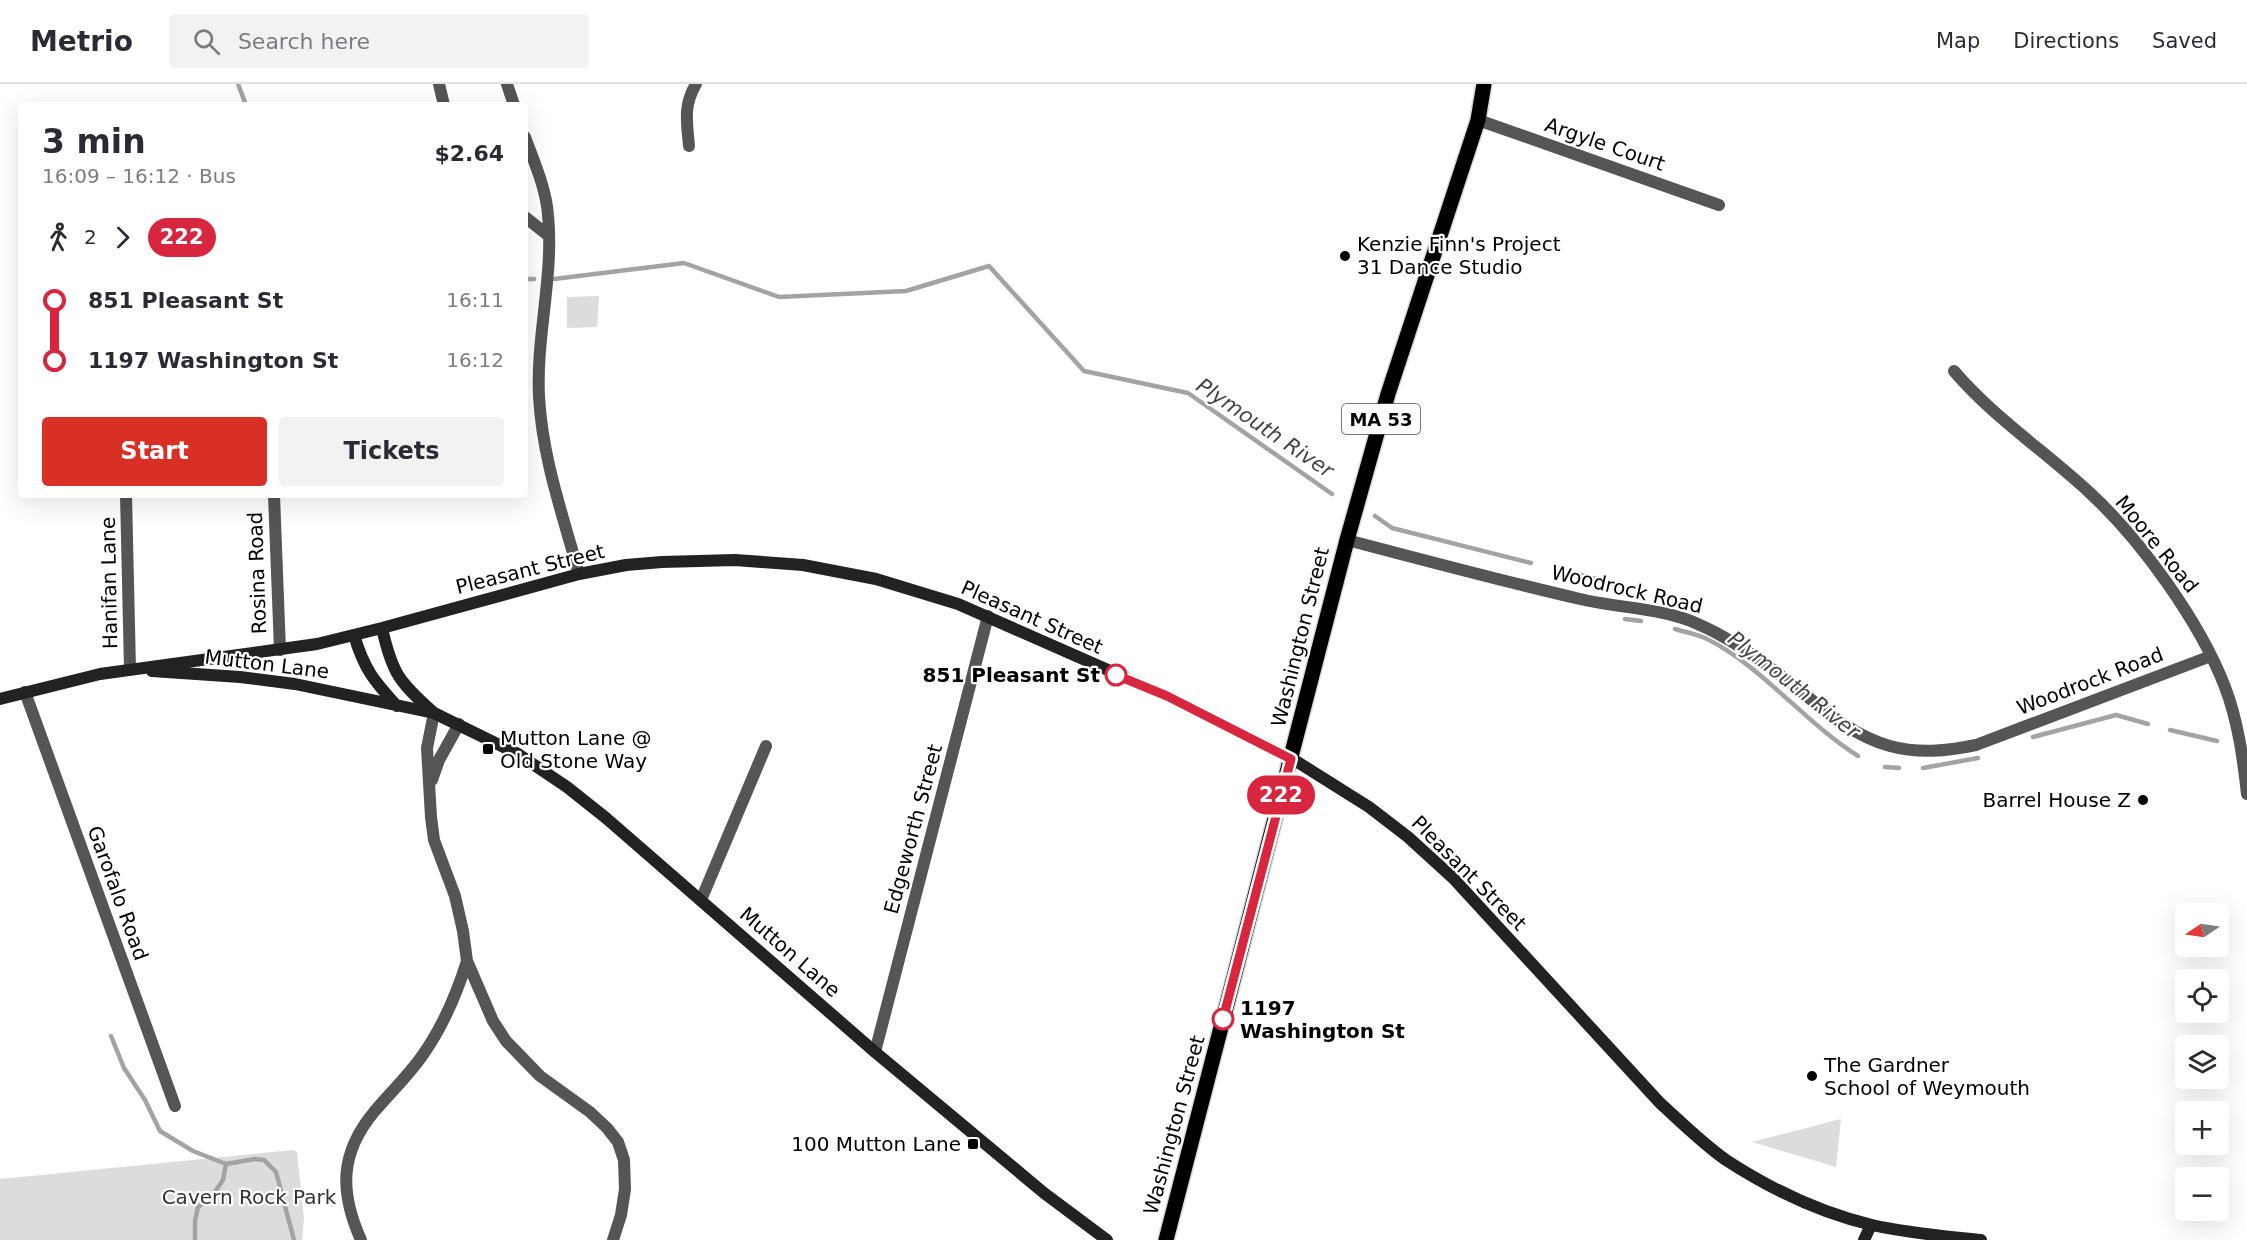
<!DOCTYPE html>
<meta charset="utf-8">
<style>
:root{--surface:#fff;--page:#f2f2f3;--text:#2b2b33;--muted:#7c7c81;--line:#e1e1e2;--accent:#d93025}
body{margin:0;font-family:"DejaVu Sans",sans-serif;background:var(--page);color:var(--text);height:100vh;display:flex;flex-direction:column;font-size:22px;white-space:nowrap}
*{box-sizing:border-box;margin:0}
p{font-size:20px;color:var(--muted)}
.icon{flex:none;width:33px;height:33px;fill:none;stroke:currentColor;stroke-width:2;stroke-linecap:round;stroke-linejoin:round}
.map{position:relative;flex:1;overflow:hidden}
.panel{position:absolute;left:18px;top:18px;width:510px;height:396px;display:flex;flex-direction:column;background:var(--surface);border-radius:6px;box-shadow:0 6px 24px #0002}
.panel>*{flex:none}
.badge{padding:0 12px;border-radius:20px;font-size:21px;line-height:39px}
.needle{width:39px;rotate:257deg}
.tools{position:absolute;left:2175px;top:819px;display:grid;gap:12px}
.tools a{display:grid;place-items:center;width:54px;height:54px;border-radius:6px;background:var(--surface);box-shadow:0 6px 24px #0002;font-size:30px}
.map>.badge{position:absolute;translate:-50% -50%;box-shadow:0 0 0 3px #fff}
.legs{display:flex;align-items:center;gap:9px;height:66px;padding:0 24px;font-size:20px}
.legs p{margin-inline-start:auto}
.overview{display:flex;align-items:center;justify-content:space-between;height:102px;padding:0 24px}
h1{font-size:33px;font-weight:700;line-height:45px}
.cta{display:flex;gap:12px;margin-top:auto;padding:12px 24px}
.cta a{flex:1;height:69px;border-radius:6px;background:var(--accent);color:#fff;font-size:24px;font-weight:700;line-height:69px;text-align:center}
.cta a+a{background:var(--page);color:var(--text)}
ul{padding:0 24px;list-style:none}
li{display:flex;align-items:center;gap:21px;height:60px;font-size:22px}
li i{display:grid;place-items:center;width:9px;height:100%;margin:0 8px;background:currentColor}
li i::after{content:'';width:15px;height:15px;margin:-8px;border:4px solid;border-radius:50%;background:var(--surface)}
li p{margin-inline-start:auto}
li:first-child i{background:linear-gradient(#0000 50%,currentColor 0)}
li:last-child i{background:linear-gradient(currentColor 50%,#0000 0)}
header{display:flex;align-items:center;gap:36px;box-sizing:border-box;height:84px;padding:0 30px;background:var(--surface);border-bottom:2px solid var(--line)}
header strong{font-size:28px}
nav{display:flex;gap:33px;margin-inline-start:auto;font-size:21px}
.search{width:420px;height:54px;background:var(--page);display:flex;align-items:center;gap:15px;box-sizing:border-box;padding:0 21px;border-radius:6px;color:var(--muted);font-size:22px}
.map>svg:first-child{display:block}
</style>
<header>
<strong>Metrio</strong>
<div class="search"><svg class="icon" aria-label="search" viewBox="0 0 24 24"><circle cx="10" cy="10" r="6"/><path d="M15 15l6 6"/></svg>Search here</div>
<nav><a>Map</a><a>Directions</a><a>Saved</a></nav>
</header>
<div class="map">
<svg width="2247" height="1156" viewBox="0 0 2247 1156">
<rect width="100%" height="100%" fill="#fff"/>
<path fill="#dcdcdc" d="M 599,212 L 597,243 L 567,244 L 567,213 Z
M 1841,1035 L 1836,1083 L 1752,1058 Z
M 293,1066 L 297,1068 L 304,1135 L 302,1156 L 0,1156 L 0,1095 Z"/>
<g fill="none" stroke-linecap="round" stroke-linejoin="round">
<path stroke="#a3a3a3" stroke-width="4.5" d="M 238,0 L 246,21
M 525,195 L 534,195
M 554,195 L 684,179 L 779,213 L 906,207 L 989,182 L 1084,287 L 1188,309 L 1332,410
M 1375,432 L 1392,444 L 1531,479
M 1558,485 L 1615,500
M 1625,535 L 1641,537
M 1675,545 C 1685,548 1696,550 1705,554 C 1761,581 1805,639 1858,672
M 2170,646 L 2217,657
M 2033,653 L 2116,631 L 2148,640
M 1885,683 L 1899,684
M 1923,684 L 1978,674
M 111,952 L 124,984 L 145,1016 L 160,1047 L 193,1067 L 226,1080 L 255,1075 L 264,1076 L 276,1088 L 294,1156
M 195,1156 L 195,1137 L 198,1123 L 212,1112 L 223,1096 L 226,1080"/>
<g stroke="#dbdbdb" stroke-width="18">
<path id="primary" d="M 1166,1156 L 1347,456 L 1388,310 L 1478,36 L 1484,0"/>
</g>
<path stroke="#555" stroke-width="12" d="M 439,0 L 444,21
M 507,0 L 514,21
M 1478,36 L 1719,121
M 525,53 C 534,78 546,104 548,131 C 554,192 536,252 539,312 C 542,373 563,432 579,490
M 689,62 C 687,38 683,22 696,0
M 525,133 L 549,152
M 1954,287 C 1993,333 2046,368 2090,409 C 2141,456 2200,538 2225,603 C 2238,637 2243,674 2247,710
M 126,411 L 130,585
M 274,411 L 280,566
M 1347,456 C 1424,476 1502,497 1580,515 C 1618,524 1664,524 1700,541 C 1730,554 1758,574 1784,594 C 1818,620 1849,651 1890,662 C 1919,670 1947,667 1976,661 L 2211,572
M 25,608 L 175,1022
M 434,629 L 427,664 L 431,733 L 434,756 L 455,812 L 463,847 L 467,877 L 493,937 L 506,957 L 540,992 L 590,1028 L 607,1044 L 618,1058 L 624,1076 L 625,1105 L 621,1131 L 613,1156
M 432,696 L 439,676 L 459,640
M 701,816 L 766,662
M 875,968 L 988,532
M 361,1156 C 340,1109 339,1070 374,1028 C 390,1009 408,992 422,972 C 442,944 457,909 467,877"/>
<path stroke="#222" stroke-width="12" d="M 382,544 C 392,589 399,598 433,628
M 354,551 C 364,585 374,597 397,622
M 152,587 L 240,593 L 295,600 L 434,629 L 518,670 L 567,703 L 606,734 L 875,968 L 1044,1109 L 1107,1156
M 0,615 L 100,590 L 317,560 L 382,544 L 579,490 L 626,481 L 662,478 L 735,476 L 803,481 L 876,495 L 958,520 L 1167,612 L 1291,674 L 1369,723 L 1408,753 L 1453,794 L 1660,1019 C 1681,1038 1702,1059 1726,1076 C 1769,1104 1821,1129 1872,1141 C 1907,1149 1944,1152 1981,1156
M 1864,1156 L 1871,1141"/>
<use href="#primary" stroke="#000" stroke-width="15"/>
</g>
<g fill="none" stroke-linecap="round" stroke-linejoin="round">
<g stroke="#fff" stroke-width="14">
<path id="line-1" d="M 1116,591 L 1167,612 L 1291,675 L 1223,935"/>
</g>
<use href="#line-1" stroke="#d7263d" stroke-width="9"/>
</g>
<g fill="#000" stroke="#fff" stroke-width="2">
<circle cx="1345" cy="172" r="6"/>
<rect x="482" y="659" width="12" height="12" rx="3"/>
<circle cx="2143" cy="716" r="6"/>
<circle cx="1812" cy="992" r="6"/>
<rect x="967" y="1054" width="12" height="12" rx="3"/>
</g>
<g fill="#fff" stroke="#d7263d" stroke-width="3">
<circle cx="1116" cy="591" r="10"/>
<circle cx="1223" cy="935" r="10"/>
</g>
<g text-anchor="middle" dominant-baseline="central" stroke-width="4.5" stroke-linejoin="round" paint-order="stroke">
<rect fill="#fff" stroke="#4c4c4c" stroke-width="1.5" x="1342" y="320" width="78" height="30" rx="4.5"/>
<g font-size="18" font-weight="bold" fill="#000">
<text x="1381" y="335">MA 53</text>
</g>
<g font-size="20" fill="#000" stroke="#fff">
<text transform="translate(1605 60) rotate(19)">Argyle Court</text>
<text transform="translate(2157 460) rotate(51)">Moore Road</text>
<text transform="translate(530 485) rotate(-14)">Pleasant Street</text>
<text transform="translate(257 489) rotate(-92)">Rosina Road</text>
<text transform="translate(109 499) rotate(-91)">Hanifan Lane</text>
<text transform="translate(1627 505) rotate(13)">Woodrock Road</text>
<text transform="translate(1032 533) rotate(24)">Pleasant Street</text>
<text transform="translate(1300 553) rotate(-76)">Washington Street</text>
<text transform="translate(267 580) rotate(7)">Mutton Lane</text>
<text transform="translate(2090 597) rotate(-21)">Woodrock Road</text>
<text transform="translate(913 745) rotate(-75)">Edgeworth Street</text>
<text transform="translate(1469 789) rotate(45)">Pleasant Street</text>
<text transform="translate(118 809) rotate(70)">Garofalo Road</text>
<text transform="translate(790 868) rotate(41)">Mutton Lane</text>
<text transform="translate(1174 1041) rotate(-75)">Washington Street</text>
</g>
<g font-size="20" fill="#000" stroke="#fff" text-anchor="start">
<text x="1357" y="160">Kenzie Finn's Project<tspan x="1357" dy="23">31 Dance Studio</tspan></text>
<text x="500" y="654">Mutton Lane @<tspan x="500" dy="23">Old Stone Way</tspan></text>
<text x="2131" y="716" text-anchor="end">Barrel House Z</text>
<text x="1824" y="981">The Gardner<tspan x="1824" dy="23">School of Weymouth</tspan></text>
<text x="961" y="1060" text-anchor="end">100 Mutton Lane</text>
</g>
<g font-size="20" font-weight="bold" fill="#000" stroke="#fff" text-anchor="end">
<text x="1100" y="591">851 Pleasant St</text>
<text x="1240" y="924" text-anchor="start">1197<tspan x="1240" dy="23">Washington St</tspan></text>
</g>
<g font-size="20" fill="#333" stroke="#fff">
<text x="249" y="1113">Cavern Rock Park</text>
</g>
<g font-size="21" font-style="italic" fill="#444" stroke="#fff">
<text transform="translate(1265 344) rotate(34)">Plymouth River</text>
<text transform="translate(1794 601) rotate(38)">Plymouth River</text>
</g>
</g>
</svg>
<div class="tools">
<a><svg class="needle" viewBox="-14 -14 28 28"><path d="M0-13l5 13h-10z" fill="#e53935"/><path d="M0 13l5-13h-10z" fill="#7c7c81"/></svg></a>
<a><svg class="icon" aria-label="locate" viewBox="0 0 24 24"><circle cx="12" cy="12" r="6"/><path d="M12 2v4M12 18v4M2 12h4M18 12h4"/></svg></a>
<a><svg class="icon" aria-label="layers" viewBox="0 0 24 24"><path d="M12 4l9 5-9 5-9-5zM3 14l9 5 9-5"/></svg></a>
<a>+</a>
<a>−</a>
</div>
<b class="badge" style="left:1281px;top:711px;background:#d7263d;color:#fff">222</b>
<section class="panel">
<div class="overview"><div><h1>3 min</h1><p>16:09 – 16:12 · Bus</p></div><b>$2.64</b></div>
<div class="legs"><svg class="icon" aria-label="walk" viewBox="0 0 24 24"><circle cx="13" cy="4" r="2"/><path d="M13 8l-2 6 4 7M11 14l-3 7M7 12l3-4h3l4 4"/></svg>2<svg class="icon" aria-label="forward" viewBox="0 0 24 24"><path d="M9 5l7 7-7 7"/></svg><b class="badge" style="background:#d7263d;color:#fff">222</b></div>
<ul>
<li><i style="color:#d7263d"></i><b>851 Pleasant St</b><p>16:11</p></li>
<li><i style="color:#d7263d"></i><b>1197 Washington St</b><p>16:12</p></li>
</ul>
<div class="cta"><a>Start</a><a>Tickets</a></div>
</section>
</div>
